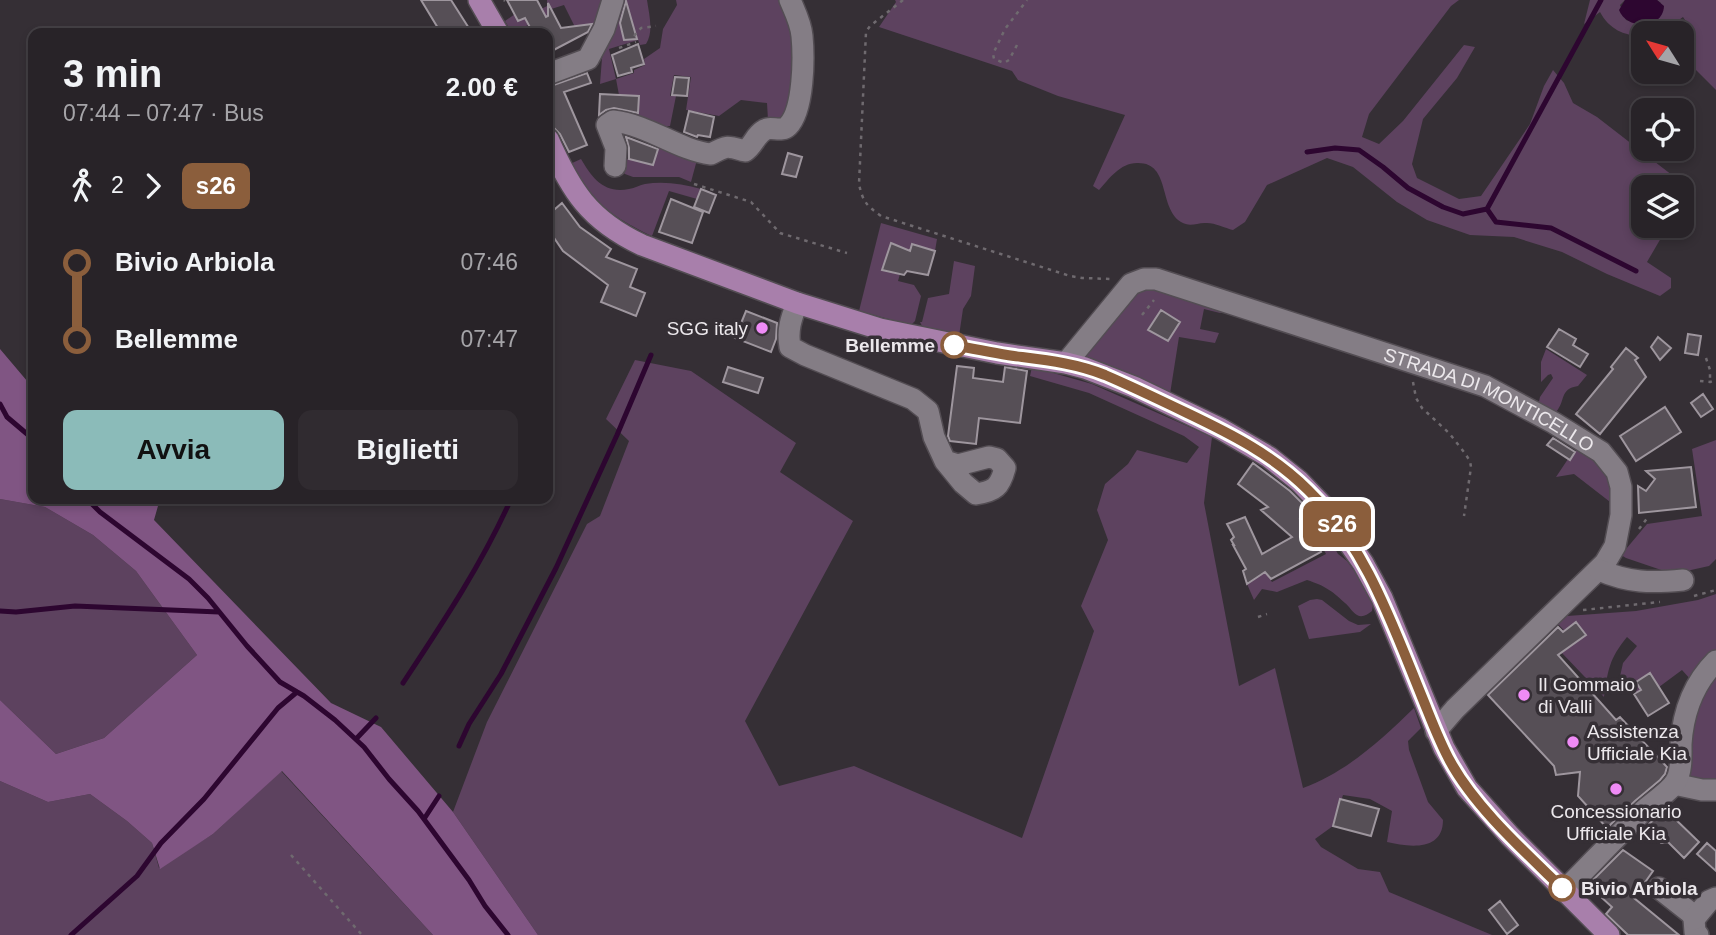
<!DOCTYPE html>
<html lang="it">
<meta charset="utf-8">
<style>
:root{--surface:#282328;--page:#302b30;--text:#f1f3f6;--muted:#a5a4a8;--line:#444045;--accent:#8bbbb9}
body{margin:0;font-family:Helvetica,sans-serif;background:var(--page);color:var(--text);height:100vh;display:flex;flex-direction:column;font-size:26px;white-space:nowrap}
*{box-sizing:border-box;margin:0}
p{font-size:23px;color:var(--muted)}
.icon{flex:none;width:38px;height:38px;fill:none;stroke:currentColor;stroke-width:2;stroke-linecap:round;stroke-linejoin:round}
.map{position:relative;flex:1;overflow:hidden}
.panel{position:absolute;left:28px;top:28px;width:525px;height:476px;display:flex;flex-direction:column;background:var(--surface);border-radius:14px;box-shadow:0 4px 10px #0003,0 0 0 2px var(--line)}
.panel>*{flex:none}
.badge{padding:0 14px;border-radius:10px;font-size:24px;line-height:46px}
.needle{width:46px;rotate:307deg}
.fabs{position:absolute;left:1631px;top:21px;display:grid;gap:14px}
.fabs a{display:grid;place-items:center;width:63px;height:63px;border-radius:14px;background:var(--surface);box-shadow:0 4px 10px #0003,0 0 0 2px var(--line);font-size:35px}
.map>.badge{position:absolute;translate:-50% -50%;box-shadow:0 0 0 4px #fff}
.legs{display:flex;align-items:center;gap:10px;height:77px;padding:0 35px;font-size:23px}
.legs p{margin-inline-start:auto}
.summary{display:flex;align-items:center;justify-content:space-between;height:119px;padding:0 35px}
h1{font-size:38px;font-weight:700;line-height:52px}
.action{display:flex;gap:14px;margin-top:auto;padding:14px 35px}
.action a{flex:1;height:80px;border-radius:14px;background:var(--accent);color:#111;font-size:28px;font-weight:700;line-height:80px;text-align:center}
.action a+a{background:var(--page);color:var(--text)}
ul{padding:0 35px;list-style:none}
li{display:flex;align-items:center;gap:24px;height:77px;font-size:26px}
li i{display:grid;place-items:center;width:10px;height:100%;margin:0 9px;background:currentColor}
li i::after{content:'';width:18px;height:18px;margin:-9px;border:5px solid;border-radius:50%;background:var(--surface)}
li p{margin-inline-start:auto}
li:first-child i{background:linear-gradient(#0000 50%,currentColor 0)}
li:last-child i{background:linear-gradient(currentColor 50%,#0000 0)}
.map>svg:first-child{display:block}
</style>
<div class="map">
<svg width="1716" height="935" viewBox="0 0 1716 935">
<rect width="100%" height="100%" fill="#352f35"/>
<path fill="#5d425f" d="M 547,0 L 607,0 L 600,26 L 583,26 L 583,25 L 575,27 L 564,5 L 548,10 L 548,15 L 512,33 L 505,21 L 515,14 L 519,21 L 547,6 Z
M 622,0 L 647,0 C 649,14 654,32 646,44 L 640,45 L 638,40 L 609,49 L 616,79 L 634,73 L 634,70 L 645,65 L 644,59 L 660,48 L 663,29 L 677,5 L 676,0 L 786,0 L 795,23 L 797,81 L 784,121 L 768,120 L 767,103 L 741,100 L 719,116 L 686,110 L 691,77 L 674,75 L 670,96 L 676,96 L 670,126 C 656,127 648,125 637,116 L 639,96 L 619,95 L 616,79 L 600,84 L 602,58 Z
M 895,0 L 1459,0 L 1451,6 L 1369,114 L 1362,137 L 1379,144 L 1403,121 L 1464,45 L 1475,47 L 1457,78 L 1423,119 L 1412,164 L 1417,178 L 1459,199 L 1481,196 L 1530,124 L 1544,86 L 1553,70 L 1564,83 L 1573,103 L 1597,117 L 1690,189 L 1682,203 L 1682,187 L 1643,187 L 1643,226 L 1668,226 L 1647,262 L 1671,278 L 1671,288 L 1660,296 L 1607,274 L 1562,252 L 1514,237 L 1470,235 L 1427,220 L 1397,202 L 1353,167 L 1327,158 L 1267,185 L 1245,222 L 1233,230 C 1225,228 1215,223 1207,223 C 1197,222 1191,228 1181,222 C 1158,207 1171,162 1137,163 C 1120,163 1109,179 1099,190 L 1093,186 L 1125,115 L 1058,96 L 1018,80 L 1012,71 L 879,27 L 896,2 Z
M 1590,0 L 1625,0 L 1620,5 L 1626,20 L 1642,25 L 1661,3 L 1657,0 L 1716,0 L 1716,90 L 1686,60 L 1696,36 L 1683,17 L 1662,32 L 1643,33 L 1643,36 C 1624,36 1609,29 1600,12 L 1584,24 Z
M 660,140 L 698,156 L 691,182 L 679,177 L 633,177 L 625,174 L 619,168 L 620,157 L 653,165 Z
M 581,159 C 592,178 604,194 629,189 C 635,188 640,185 645,184 C 664,181 683,184 701,189 L 697,199 L 669,191 L 652,236 C 628,225 601,209 585,188 C 579,180 575,172 570,164 Z
M 881,223 L 937,239 L 935,251 L 912,244 L 910,251 L 892,243 L 882,269 L 900,274 L 898,281 L 914,285 L 921,296 L 915,321 L 911,325 L 859,311 Z
M 954,261 L 975,266 L 971,296 L 963,309 L 959,336 L 923,328 L 920,322 L 922,322 L 928,298 L 949,294 Z
M 1143,283 L 1225,312 L 1220,313 L 1204,309 L 1200,329 L 1219,333 L 1215,343 L 1179,337 L 1170,394 L 1078,355 Z
M 1546,349 L 1587,375 L 1578,386 C 1559,389 1566,401 1556,412 L 1538,406 L 1540,397 L 1553,378 L 1551,374 L 1548,375 L 1541,382 L 1541,362 Z
M 635,360 L 691,371 L 796,443 L 780,472 L 853,521 L 745,721 L 779,786 L 854,766 L 1022,838 L 1094,631 L 1081,606 L 1108,540 L 1097,510 L 1105,484 L 1128,464 L 1137,450 L 1187,463 L 1199,447 L 1184,436 L 1089,393 L 1030,376 L 1032,367 L 1092,384 L 1212,437 L 1204,503 L 1239,686 L 1275,668 L 1303,788 C 1347,772 1382,739 1414,708 L 1421,728 L 1408,741 L 1409,750 L 1428,802 L 1443,820 C 1443,852 1408,847 1387,842 L 1392,811 L 1370,799 L 1343,795 L 1333,826 L 1315,839 L 1321,847 L 1358,869 L 1380,872 L 1389,892 L 1492,935 L 538,935 L 453,812 L 487,722 L 587,524 L 600,516 L 629,441 L 606,419 Z
M 1716,440 L 1716,559 L 1709,566 L 1673,574 L 1626,558 L 1621,555 L 1647,524 L 1702,516 L 1692,449 Z
M 1578,447 L 1583,448 L 1612,476 L 1614,505 L 1574,474 L 1556,477 L 1568,459 L 1570,460 Z
M 0,499 L 45,507 L 93,535 L 136,571 L 197,655 L 104,738 L 56,754 L 0,700 Z
M 1318,520 L 1338,554 L 1347,561 L 1358,576 L 1373,605 L 1372,611 C 1367,615 1362,618 1357,615 C 1352,612 1349,606 1345,603 C 1331,590 1325,586 1307,580 L 1277,592 L 1262,589 L 1254,600 L 1247,584 L 1265,572 L 1272,582 L 1326,554 L 1311,526 Z
M 1716,594 L 1716,650 L 1691,680 L 1682,670 L 1659,687 L 1649,673 L 1636,682 L 1641,690 L 1634,694 L 1627,693 L 1619,681 L 1623,663 L 1637,646 L 1627,637 C 1609,659 1608,670 1604,697 L 1561,652 L 1573,640 L 1558,624 L 1567,616 L 1636,611 L 1698,600 Z
M 1317,599 L 1322,600 L 1349,621 L 1358,625 L 1371,624 L 1360,632 L 1309,639 L 1298,606 L 1310,600 Z
M 1716,677 L 1716,782 L 1690,781 C 1689,763 1687,743 1690,725 C 1693,710 1706,688 1716,677 Z
M 281,771 L 433,935 L 0,935 L 0,781 L 48,802 L 90,794 L 127,821 L 152,843 L 159,868 L 213,834 Z"/>
<path fill="#805583" d="M 0,349 L 33,388 L 33,499 L 160,499 L 154,520 L 331,703 L 381,727 L 453,812 L 538,935 L 433,935 L 282,771 L 213,834 L 160,869 L 152,843 L 127,821 L 90,794 L 48,802 L 0,781 L 0,700 L 56,754 L 104,738 L 197,655 L 136,571 L 93,535 L 45,507 L 0,499 Z"/>
<path fill="#2d0630" d="M 1625,0 L 1657,0 L 1664,6 C 1663,30 1626,30 1619,10 Z"/>
<g fill="none" stroke-linecap="round" stroke-linejoin="round">
<path stroke="#2d0630" stroke-width="5" d="M 1307,152 L 1335,148 L 1359,150 L 1383,167 L 1408,188 L 1443,207 L 1463,214 L 1487,209 L 1601,0
M 1487,209 L 1496,222 L 1551,228 L 1636,271
M 0,404 L 7,417 L 33,439
M 87,499 L 100,512 L 189,579 L 208,598 L 247,646 L 280,682 L 304,696 L 335,720 L 364,747 L 389,779 L 418,811 L 469,880 L 485,906 L 508,935
M 0,611 L 16,612 L 75,606 L 219,612
M 403,683 C 442,624 482,564 511,499
M 356,739 L 376,718
M 459,746 L 469,724 L 501,674 L 556,568 L 617,435 L 651,355
M 424,819 L 439,796
M 71,935 L 137,876 L 161,843 L 204,799 L 278,708 L 297,692"/>
</g>
<path fill="#564f56" stroke="#9e969e" stroke-width="2" d="M 421,0 L 451,0 L 472,33 L 441,33 Z
M 507,0 L 537,0 L 546,17 L 548,16 L 548,3 L 561,28 L 592,24 L 588,32 L 548,53 L 548,33 L 533,33 L 525,18 L 518,21 Z
M 626,1 L 637,39 L 624,40 L 620,23 Z
M 638,44 L 644,64 L 631,68 L 632,72 L 618,76 L 612,55 Z
M 587,73 L 591,83 L 564,92 L 587,145 L 569,152 L 560,134 L 554,128 L 548,112 L 548,98 L 552,96 L 548,87 Z
M 675,77 L 689,78 L 687,96 L 672,95 Z
M 600,94 L 639,96 L 638,113 L 614,108 L 606,110 L 599,115 Z
M 689,111 L 714,117 L 710,137 L 698,135 L 697,137 L 684,132 Z
M 626,137 L 658,149 L 653,165 L 629,159 L 629,148 Z
M 788,153 L 802,157 L 796,177 L 782,174 Z
M 701,189 L 716,195 L 709,213 L 694,207 Z
M 671,199 L 703,212 L 692,243 L 659,232 Z
M 562,203 L 580,227 L 611,249 L 606,257 L 637,269 L 630,287 L 645,293 L 636,316 L 601,302 L 608,285 L 563,251 L 548,229 L 548,215 Z
M 891,243 L 910,251 L 912,244 L 935,251 L 928,275 L 907,271 L 904,275 L 882,270 Z
M 1161,310 L 1180,322 L 1168,341 L 1148,330 Z
M 746,311 L 777,323 L 776,339 L 771,352 L 735,338 Z
M 1559,329 L 1576,339 L 1573,345 L 1588,354 L 1580,367 L 1547,347 Z
M 1688,334 L 1701,336 L 1698,355 L 1685,353 Z
M 1658,337 L 1671,348 L 1660,360 L 1651,347 Z
M 1626,348 L 1638,358 L 1635,360 L 1646,377 L 1600,434 L 1576,414 L 1613,369 L 1611,367 Z
M 957,366 L 974,368 L 973,378 L 1003,382 L 1005,367 L 1027,371 L 1020,423 L 979,418 L 976,444 L 950,441 L 948,436 Z
M 728,367 L 763,378 L 758,393 L 723,382 Z
M 1703,394 L 1713,409 L 1701,417 L 1691,403 Z
M 1665,407 L 1681,432 L 1636,461 L 1620,436 Z
M 1553,438 L 1575,452 L 1570,460 L 1547,445 Z
M 1253,463 L 1290,491 L 1311,512 L 1300,519 L 1321,552 L 1271,579 L 1265,572 L 1247,584 L 1243,571 L 1246,569 L 1233,545 L 1234,545 L 1231,540 L 1234,537 L 1227,524 L 1245,517 L 1262,554 L 1292,537 L 1261,510 L 1268,507 L 1238,484 Z
M 1691,467 L 1696,507 L 1639,513 L 1638,486 L 1646,491 L 1655,479 L 1646,471 Z
M 1576,622 L 1586,635 L 1558,655 L 1616,720 L 1620,717 L 1667,767 L 1665,774 L 1660,780 L 1635,801 L 1607,828 L 1578,796 L 1580,772 L 1556,775 L 1554,766 L 1488,695 L 1558,627 L 1563,632 Z
M 1650,673 L 1669,703 L 1648,716 L 1634,694 L 1641,690 L 1636,682 Z
M 1340,799 L 1379,809 L 1371,836 L 1333,826 Z
M 1671,815 L 1699,842 L 1684,858 L 1668,842 L 1661,843 L 1660,838 L 1650,839 L 1649,824 L 1658,816 Z
M 1707,843 L 1716,851 L 1716,871 L 1697,854 Z
M 1623,850 L 1653,871 L 1634,898 L 1679,935 L 1628,935 L 1606,914 L 1612,907 L 1588,885 Z
M 1500,901 L 1518,925 L 1507,934 L 1489,910 Z"/>
<g fill="none" stroke-linecap="round" stroke-linejoin="round">
<g stroke="#534d53" stroke-width="24">
<g id="minor">
<path d="M 548,74 L 588,59 L 604,29 L 613,0"/>
<path d="M 615,166 L 616,148 L 607,125 L 613,121 C 649,125 678,150 711,154 C 728,145 727,146 745,151 C 753,146 755,136 763,131 C 770,125 781,133 788,126 C 804,110 804,57 802,36 C 801,23 795,12 790,0"/>
<path d="M 797,303 C 791,319 787,330 790,347 L 805,355 L 913,399 L 928,411 L 934,437 L 945,461 L 963,483 L 976,494 C 995,491 1000,487 1005,468 L 997,459 L 989,457 L 958,465 L 945,461"/>
<path id="s1" d="M 1066,363 L 1131,284 L 1144,279 L 1156,279 L 1485,386 L 1554,423 L 1601,452 L 1617,472 L 1621,487 L 1621,515 L 1615,546 L 1605,563 L 1455,709 L 1436,731"/>
<path d="M 1599,570 C 1629,583 1651,583 1683,580"/>
<path d="M 1674,784 L 1702,790 L 1716,790"/>
<path d="M 1659,888 L 1692,914 L 1694,919 L 1695,932 L 1698,935"/>
<path d="M 1564,891 C 1590,865 1614,839 1640,814 C 1649,805 1671,791 1676,781 C 1682,771 1681,755 1681,744 C 1683,712 1693,684 1716,661"/>
<path d="M 1694,919 L 1709,901 L 1716,898"/>
</g>
</g>
<g stroke="#534d53" stroke-width="24">
<path id="major" d="M 479,0 L 498,33
M 548,139 C 571,191 589,220 642,245 L 797,303 L 880,329 L 997,353 L 1066,363 L 1085,368 L 1134,387 L 1221,429 L 1269,457 L 1299,481 L 1324,507 L 1363,563 L 1382,598 L 1444,748 L 1467,788 L 1510,836 L 1609,935"/>
</g>
<path stroke="#6f6a6f" stroke-width="2.5" stroke-dasharray="3.5 5" stroke-linecap="butt" d="M 504,0 L 505,1
M 903,0 L 870,26 L 866,32 L 859,184 C 863,202 866,205 881,216 L 1070,276 L 1082,278 L 1111,279
M 519,33 L 523,30 L 524,33
M 634,36 L 641,28 L 656,26
M 1017,45 L 1009,60 L 1004,63 L 994,59 L 993,54 L 1005,29 L 1027,0
M 619,48 L 636,42
M 694,184 L 751,202 L 780,233 L 847,253
M 1142,315 L 1154,300
M 1706,358 L 1710,370 L 1710,382
M 1700,381 L 1710,382 L 1716,380
M 1413,382 L 1416,398 L 1422,408 L 1449,433 L 1464,452 L 1470,461 L 1471,467 L 1464,516
M 1639,529 L 1648,517
M 1694,596 L 1716,590
M 1583,610 L 1660,602
M 1258,617 L 1267,614
M 291,855 L 362,935"/>
<use href="#minor" stroke="#847d85" stroke-width="21"/>
<use href="#major" stroke="#a87fab" stroke-width="21"/>
</g>
<g fill="none" stroke-linecap="round" stroke-linejoin="round">
<g stroke="#fff" stroke-width="16">
<path id="line-1" d="M 954,345 C 974,349 994,353 1014,356 C 1045,360 1075,363 1105,375 C 1133,387 1160,400 1187,413 C 1231,434 1273,455 1308,490 C 1366,546 1392,624 1422,697 C 1431,719 1439,741 1450,761 C 1475,807 1524,851 1562,888"/>
</g>
<use href="#line-1" stroke="#8b5e3c" stroke-width="10"/>
</g>
<g fill="#ef8bf6" stroke="#352f35" stroke-width="2.5">
<circle cx="762" cy="328" r="7"/>
<circle cx="1524" cy="695" r="7"/>
<circle cx="1573" cy="742" r="7"/>
<circle cx="1616" cy="789" r="7"/>
</g>
<g fill="#fff" stroke="#8b5e3c" stroke-width="3.5">
<circle cx="954" cy="345" r="12"/>
<circle cx="1562" cy="888" r="12"/>
</g>
<g text-anchor="middle" dominant-baseline="central" stroke-width="7" stroke-linejoin="round" paint-order="stroke">
<g font-size="19" fill="#ece8ec" stroke="#352f35" text-anchor="start">
<text x="748" y="328" text-anchor="end">SGG italy</text>
<text x="1538" y="684">Il Gommaio<tspan x="1538" dy="22">di Valli</tspan></text>
<text x="1587" y="731">Assistenza<tspan x="1587" dy="22">Ufficiale Kia</tspan></text>
<text x="1616" y="811" text-anchor="middle">Concessionario<tspan x="1616" dy="22">Ufficiale Kia</tspan></text>
</g>
<g font-size="19" font-weight="bold" fill="#ece8ec" stroke="#352f35" text-anchor="end">
<text x="935" y="345">Bellemme</text>
<text x="1581" y="888" text-anchor="start">Bivio Arbiola</text>
</g>
<g font-size="19" fill="#ece8ec" stroke="#352f35">
<text stroke="none"><textPath href="#s1" startOffset="483">STRADA DI MONTICELLO</textPath></text>
</g>
</g>
</svg>
<div class="fabs">
<a><svg class="needle" viewBox="-14 -14 28 28"><path d="M0-13l5 13h-10z" fill="#e53935"/><path d="M0 13l5-13h-10z" fill="#a5a4a8"/></svg></a>
<a><svg class="icon" aria-label="locate" viewBox="0 0 24 24"><circle cx="12" cy="12" r="6"/><path d="M12 2v4M12 18v4M2 12h4M18 12h4"/></svg></a>
<a><svg class="icon" aria-label="layers" viewBox="0 0 24 24"><path d="M12 4l9 5-9 5-9-5zM3 14l9 5 9-5"/></svg></a>
</div>
<b class="badge" style="left:1337px;top:524px;background:#8b5e3c;color:#fff">s26</b>
<section class="panel">
<div class="summary"><div><h1>3 min</h1><p>07:44 – 07:47 · Bus</p></div><b>2.00 €</b></div>
<div class="legs"><svg class="icon" aria-label="walk" viewBox="0 0 24 24"><circle cx="13" cy="4" r="2"/><path d="M13 8l-2 6 4 7M11 14l-3 7M7 12l3-4h3l4 4"/></svg>2<svg class="icon" aria-label="forward" viewBox="0 0 24 24"><path d="M9 5l7 7-7 7"/></svg><b class="badge" style="background:#8b5e3c;color:#fff">s26</b></div>
<ul>
<li><i style="color:#8b5e3c"></i><b>Bivio Arbiola</b><p>07:46</p></li>
<li><i style="color:#8b5e3c"></i><b>Bellemme</b><p>07:47</p></li>
</ul>
<div class="action"><a>Avvia</a><a>Biglietti</a></div>
</section>
</div>
